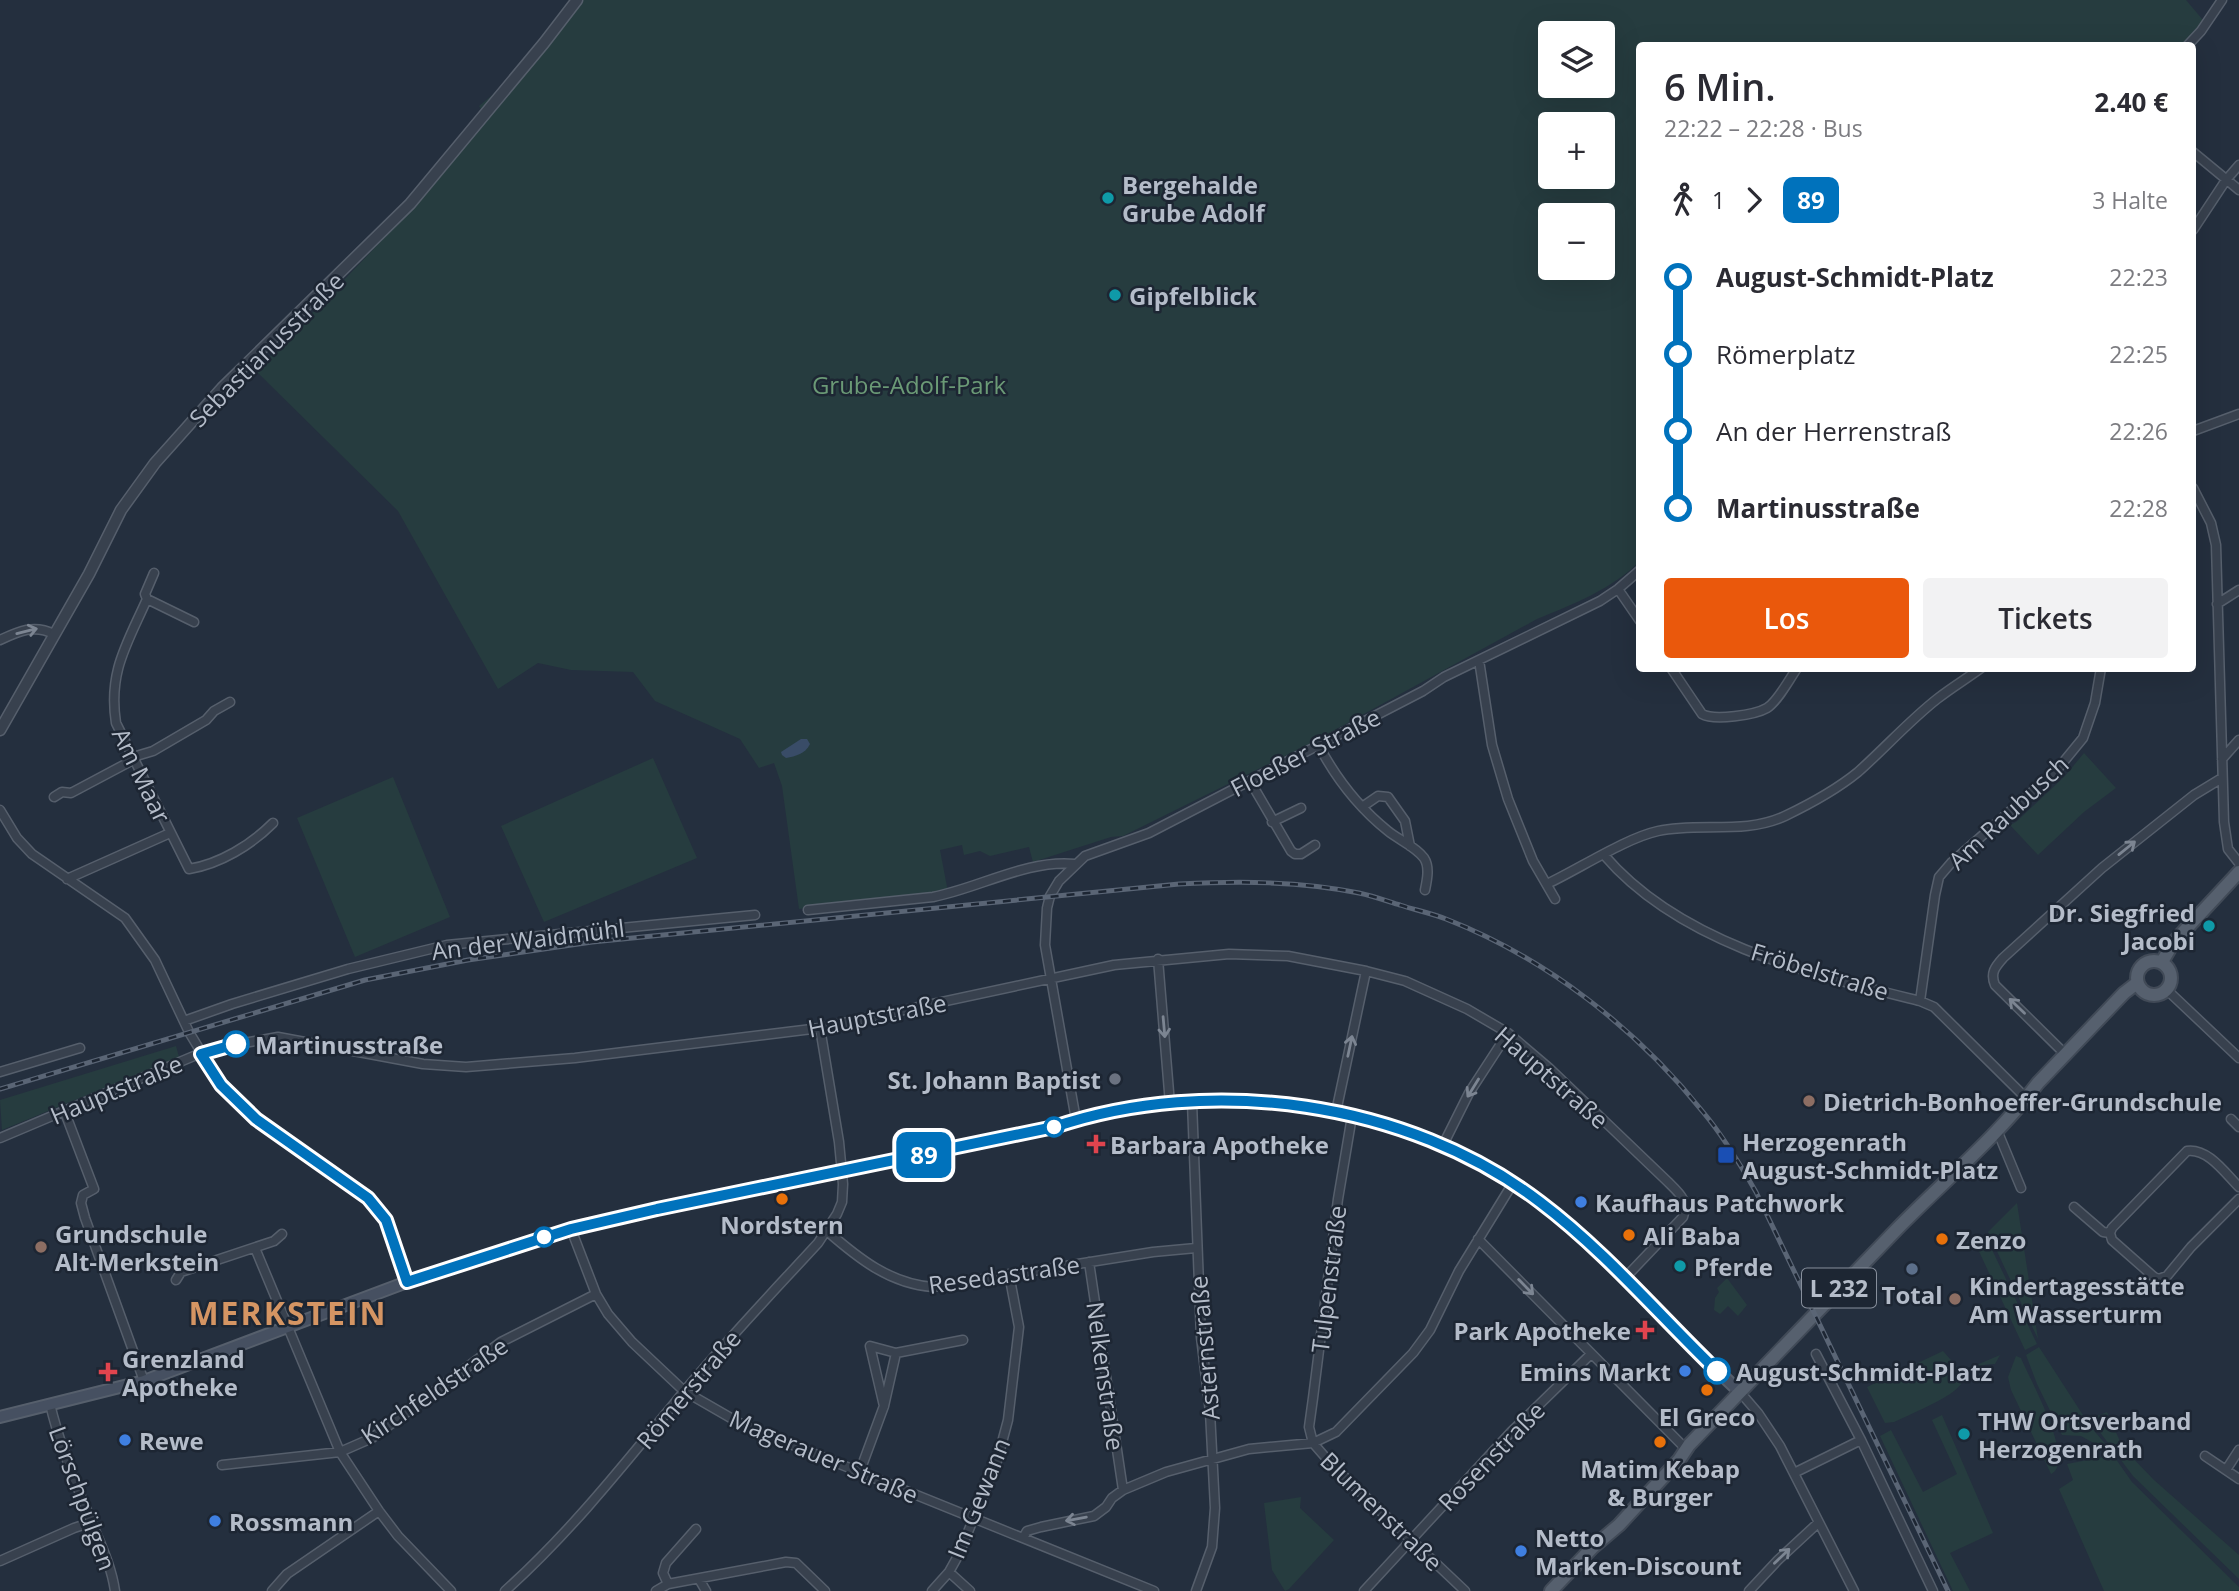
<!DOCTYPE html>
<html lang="de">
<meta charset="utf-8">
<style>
:root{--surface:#fff;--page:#f2f2f3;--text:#2b2b33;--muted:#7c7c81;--accent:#ea580c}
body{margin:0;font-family:"Open Sans",sans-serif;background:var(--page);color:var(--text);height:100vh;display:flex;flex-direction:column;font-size:26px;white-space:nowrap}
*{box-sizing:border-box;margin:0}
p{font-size:23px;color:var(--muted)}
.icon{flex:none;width:38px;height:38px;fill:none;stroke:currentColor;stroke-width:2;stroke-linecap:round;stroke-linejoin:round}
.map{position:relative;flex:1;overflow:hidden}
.drawer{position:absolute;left:1636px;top:42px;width:560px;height:630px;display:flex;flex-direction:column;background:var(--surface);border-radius:7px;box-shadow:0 7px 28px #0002}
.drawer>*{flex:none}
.badge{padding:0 14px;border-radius:10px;font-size:24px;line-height:46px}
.buttons{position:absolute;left:1538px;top:21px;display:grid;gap:14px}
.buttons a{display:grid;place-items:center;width:77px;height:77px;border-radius:7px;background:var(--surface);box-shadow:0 7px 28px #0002;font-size:35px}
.map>.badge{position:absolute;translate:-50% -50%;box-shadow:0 0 0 4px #fff}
.legs{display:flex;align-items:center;gap:10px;height:77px;padding:0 28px;font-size:23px}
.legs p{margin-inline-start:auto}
.headline{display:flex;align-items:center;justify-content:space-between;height:119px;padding:0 28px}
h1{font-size:38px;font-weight:600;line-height:52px}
.action{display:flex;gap:14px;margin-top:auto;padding:14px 28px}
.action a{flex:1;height:80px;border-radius:7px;background:var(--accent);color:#fff;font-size:28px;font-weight:600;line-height:80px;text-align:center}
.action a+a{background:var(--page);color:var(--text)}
ul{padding:0 28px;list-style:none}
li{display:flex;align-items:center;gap:24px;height:77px;font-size:26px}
li i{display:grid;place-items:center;width:10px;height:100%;margin:0 9px;background:currentColor}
li i::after{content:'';width:18px;height:18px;margin:-9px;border:5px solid;border-radius:50%;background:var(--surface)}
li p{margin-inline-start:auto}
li:first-child i{background:linear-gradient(#0000 50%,currentColor 0)}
li:last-child i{background:linear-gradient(currentColor 50%,#0000 0)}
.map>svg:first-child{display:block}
</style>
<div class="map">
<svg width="2239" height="1591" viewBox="0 0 2239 1591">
<rect width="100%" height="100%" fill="#242f3e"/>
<path fill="#263c3f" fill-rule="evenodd" d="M 580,0 L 2186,0 L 2203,20 L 2198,31 L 2183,46 L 1640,46 L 1640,561 C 1612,589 1574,604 1537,619 L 1311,743 L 1123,836 L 1111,837 L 1033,862 L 1029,847 L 990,856 L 980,851 L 964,855 L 962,845 L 940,850 L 948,892 L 799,909 L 782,786 L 774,763 L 759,768 L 740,739 L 655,701 L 633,672 L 571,670 L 538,663 L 498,689 L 398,511 L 256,371 C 334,289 417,209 487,119 L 479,106 L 533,61 ZM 1550,33 L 1603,33 L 1603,86 L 1550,86 ZM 1550,124 L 1603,124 L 1603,177 L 1550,177 ZM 1550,215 L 1603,215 L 1603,268 L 1550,268 Z
M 2084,753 L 2116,788 L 2084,812 L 2038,855 L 2010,825 L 2016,822 L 2065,776 Z
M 653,758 L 697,858 L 544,922 L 501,826 Z
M 393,777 L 450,917 L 355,957 L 297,818 Z
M 176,1046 L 179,1057 L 2,1130 L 0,1100 Z
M 2017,1203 L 2038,1339 L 1988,1232 Z
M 1985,1235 L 2037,1344 L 2025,1350 L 1976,1245 Z
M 1727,1278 L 1747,1305 L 1738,1316 L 1728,1306 L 1720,1314 L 1714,1310 L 1715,1298 L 1719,1292 L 1717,1288 Z
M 2039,1347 L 2090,1426 L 2108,1447 L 2108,1451 L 2081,1436 L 2062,1435 L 2037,1384 L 2026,1355 Z
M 1943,1351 L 1958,1368 L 1967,1369 L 2000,1355 L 1995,1364 C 1966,1364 1968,1383 1950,1394 C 1933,1405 1913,1413 1894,1422 L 1885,1423 L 1867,1387 Z
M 2016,1356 L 2021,1358 C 2029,1378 2077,1462 2051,1474 L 2011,1390 L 2008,1377 Z
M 2107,1412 L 2123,1448 L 2154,1480 L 2239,1555 L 2239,1579 L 2133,1476 L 2090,1419 Z
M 1942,1415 L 1993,1533 L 1950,1553 L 1970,1591 L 1953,1591 L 1880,1436 L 1891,1430 L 1923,1492 L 1957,1474 L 1932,1420 Z
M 2113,1455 L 2132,1482 L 2239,1587 L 2239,1591 L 2104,1591 L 2059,1489 L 2073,1480 L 2067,1464 Z
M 1301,1497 L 1300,1508 L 1334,1540 L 1289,1589 L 1285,1591 L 1272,1570 L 1264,1503 Z"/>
<path fill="#394c67" d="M 801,739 L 807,739 L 810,744 C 805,754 796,756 786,758 L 782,755 L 781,752 Z"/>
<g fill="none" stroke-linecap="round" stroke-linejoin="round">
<g stroke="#565f6c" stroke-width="11">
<path id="minor" d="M 2187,46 L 2201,31 L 2222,0
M 2193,152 L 2239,190
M 2193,230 L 2226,180 L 2239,165
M 2193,431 L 2239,414
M 2193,488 L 2211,523 L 2216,545 L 2224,822 L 2228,849 L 2239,863
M 154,573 L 145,594 L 147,599 C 127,644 108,672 116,723 L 189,869 C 220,864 251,845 273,823
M 1618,589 L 1640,621
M 147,599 L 194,622
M 2217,604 L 2239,590
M 0,640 C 19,631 34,624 54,634
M 1479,660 L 1492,745 L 1508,799 L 1533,861 L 1555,899
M 1671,668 L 1702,714 C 1714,721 1755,715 1767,708 C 1777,702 1790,679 1797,668
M 1319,746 C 1337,780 1358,807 1388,831 C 1399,840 1415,846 1424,858 C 1430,867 1427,880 1425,890
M 133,757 L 153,751 L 206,720 L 214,711 L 230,702
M 2222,759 L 2239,740
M 1250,781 L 1291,851 L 1295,854 L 1301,854 L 1315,845
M 54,797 L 62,792 L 71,793 L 135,759
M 1362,807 L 1378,796 L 1388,797 L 1405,821 L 1410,846
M 0,810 L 17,838 L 32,854 L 125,918 L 155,960 L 189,1032 L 221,1085 L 256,1119 L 368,1198 L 386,1220 L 407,1282
M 1272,822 L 1301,808
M 1604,855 C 1680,944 1811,974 1920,1001 L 1934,1007 L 2026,1098
M 67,879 L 170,833
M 1547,884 C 1579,869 1626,838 1658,831 C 1700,822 1744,835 1785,816 C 1810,804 1836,790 1858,772 C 1885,748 1909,721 1937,699 C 1951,688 1966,679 1981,668
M 808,910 L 933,897 C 979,888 1028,859 1075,864
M 1158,959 L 1170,1104
M 2167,990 L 2239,1058
M 1920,1001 L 1935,895 L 1939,877 L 1951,863 L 2056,771 L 2083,738 L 2095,703 L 2101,668
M 184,1021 L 232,1004 L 348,969 L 447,945 L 755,915
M 2065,1054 L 1995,985 C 1990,973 1995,967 2003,958 L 2102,868 L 2194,795 L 2222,778
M 0,1072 L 80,1048
M 1192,1102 L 1201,1337 L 1210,1412 L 1215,1508 L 1212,1547 L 1196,1591
M 64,1110 L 94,1189 L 83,1195 L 81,1203 L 85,1218 L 144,1381
M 1336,1112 L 1366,971
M 1352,1116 L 1338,1199 L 1313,1398 L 1309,1427 L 1313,1443 L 1336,1432 L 1413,1353 L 1430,1330 L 1459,1271 L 1513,1183
M 2231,1119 L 2239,1127
M 1076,1120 L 1045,945 L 1047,908 L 1050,896 L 1059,881 L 1085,856 L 1149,833 L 1423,691 L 1444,677 L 1600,601 L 1618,589 L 1640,570
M 1997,1130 L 2021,1188
M 0,1138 L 201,1053 L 244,1043 L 278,1037 L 423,1064 L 466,1067 L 575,1058 L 820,1028 L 1114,965 L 1229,954 L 1288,956 L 1366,971 L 1405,981 L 1467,1009 L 1508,1033 L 1549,1068 L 1667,1181 C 1679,1193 1689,1200 1683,1217 L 1624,1279
M 1443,1145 L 1469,1093 L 1508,1033
M 2239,1187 C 2225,1173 2208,1148 2187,1151 L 2112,1228 L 2110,1233 L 2112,1240 L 2154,1277 L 2159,1279 L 2167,1276 L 2191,1247 L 2239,1199
M 2074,1207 L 2103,1232 L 2110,1233
M 571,1229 L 596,1294 L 608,1314 L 632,1342 L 684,1391 L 743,1425 L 1154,1591
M 827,1231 C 858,1258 890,1284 933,1287 L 1153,1252 L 1196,1248
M 1478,1239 L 1686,1449
M 255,1248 L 340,1452 L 379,1511 L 398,1536 L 451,1591
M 1089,1262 L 1123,1490
M 176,1280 L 181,1272 L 274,1241 L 282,1234
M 896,1353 L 963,1340
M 1816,1354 L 1861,1440 L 1933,1591
M 1740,1392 L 1758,1413 L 1780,1446 L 1854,1591
M 50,1404 C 59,1442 73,1478 88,1513 C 98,1539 111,1563 115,1591
M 2205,1456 L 2239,1479
M 222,1465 L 340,1452 L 372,1438 L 501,1342 L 596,1294
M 2226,1470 L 2239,1450
M 860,1471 L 884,1406 L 896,1353 L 870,1346 L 884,1406
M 1794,1473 L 1861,1440
M 1023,1538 L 1027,1531 L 1041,1527 L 1094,1516 L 1106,1507 L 1112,1498 L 1123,1490 L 1166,1472 L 1249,1449 L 1313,1443 L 1333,1466 L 1465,1591
M 0,1561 L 74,1528 L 92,1522
M 949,1572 L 970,1591
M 699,1579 L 706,1591
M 668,1584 L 663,1573 L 666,1563 L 696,1529
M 272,1591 L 287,1574 L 379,1511
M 505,1591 C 571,1532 626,1462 682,1394 C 725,1342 772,1293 818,1243 L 837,1214 L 842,1202 L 843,1184 L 839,1142 L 820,1028
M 656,1591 L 668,1584 L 786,1562 L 796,1563 L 825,1591
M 932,1591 L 949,1572 L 959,1554 L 997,1461 L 1008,1420 L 1019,1327 L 1009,1274
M 1364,1591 L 1511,1432 L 1591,1354
M 1749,1591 L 1778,1560 L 1818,1523"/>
</g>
<g stroke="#565f6c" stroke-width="13">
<path id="tertiary" d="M 0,730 L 89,574 L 121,510 L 155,463 L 222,388 L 410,204 L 544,43 L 577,0"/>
</g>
<g stroke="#565f6c" stroke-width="14">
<path id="secondary" d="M 0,1417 L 144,1381 L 407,1282 L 571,1229 L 657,1209 L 1054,1127 C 1211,1074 1406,1101 1540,1202 C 1611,1256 1674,1331 1740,1392"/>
</g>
<g stroke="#414a57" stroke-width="16">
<path id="primary" d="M2137 978a17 17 0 1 1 34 0a17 17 0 1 1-34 0Z
M 2162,962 L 2173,943 L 2239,872
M 1551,1591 L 1592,1548 L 1619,1525 L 1679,1460 L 1689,1445 C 1758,1373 1827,1301 1897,1229 C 1944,1181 1997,1137 2038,1083 L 2124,993 L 2137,983"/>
</g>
<use href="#minor" stroke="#38414e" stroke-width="8"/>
<use href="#tertiary" stroke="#38414e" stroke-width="10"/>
<use href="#secondary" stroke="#465061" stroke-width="10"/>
<use href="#primary" stroke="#56606e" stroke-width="12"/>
<g stroke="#5a6575" stroke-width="5">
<path id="rail" d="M 0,1089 L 365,980 L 468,960 L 592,942 L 1179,884 C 1239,881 1300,881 1359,893 C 1373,896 1387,901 1400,905 C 1415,910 1431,913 1446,919 C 1546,958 1636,1028 1703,1112 C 1724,1137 1740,1164 1756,1192 L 1948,1591"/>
</g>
<use href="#rail" stroke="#1d2633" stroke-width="2.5" stroke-dasharray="8" stroke-linecap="butt"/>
</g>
<defs><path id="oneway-shaft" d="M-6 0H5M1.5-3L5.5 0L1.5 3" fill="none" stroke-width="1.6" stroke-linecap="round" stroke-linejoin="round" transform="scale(1.75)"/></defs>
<g stroke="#7c8592">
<use href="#oneway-shaft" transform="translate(27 631) rotate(-14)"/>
<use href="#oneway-shaft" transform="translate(2127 848) rotate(-39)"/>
<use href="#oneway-shaft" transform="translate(2017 1006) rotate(-136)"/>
<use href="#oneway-shaft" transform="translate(1164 1027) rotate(85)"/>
<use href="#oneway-shaft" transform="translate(1350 1046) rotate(-78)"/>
<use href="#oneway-shaft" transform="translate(1473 1088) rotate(122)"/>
<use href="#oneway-shaft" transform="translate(1526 1287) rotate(46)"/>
<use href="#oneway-shaft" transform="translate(1076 1519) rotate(170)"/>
<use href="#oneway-shaft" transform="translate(1782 1556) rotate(-44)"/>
</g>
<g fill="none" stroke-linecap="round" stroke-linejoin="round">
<g stroke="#fff" stroke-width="16">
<path id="line-1" d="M 236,1044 L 201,1054 L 221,1085 L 256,1119 L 368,1198 L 386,1220 L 407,1282 L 571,1229 L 657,1209 L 1054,1127 C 1210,1074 1408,1101 1540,1202 C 1605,1251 1659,1315 1717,1371"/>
</g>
<use href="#line-1" stroke="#0072bc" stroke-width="10"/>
</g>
<g fill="#0f9aa8" stroke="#1d2633" stroke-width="2.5">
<circle cx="1108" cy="198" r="7"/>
<circle cx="1115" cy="295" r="7"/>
<circle cx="2209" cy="926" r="7"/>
<circle cx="1680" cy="1266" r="7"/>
<circle cx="1964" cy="1434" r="7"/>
</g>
<g fill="#fff" stroke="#0072bc" stroke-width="3.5">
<circle cx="236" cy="1044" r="12"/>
<circle cx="1054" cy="1127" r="9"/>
<circle cx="544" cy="1237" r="9"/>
<circle cx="1717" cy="1371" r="12"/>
</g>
<circle fill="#6b7280" stroke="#1d2633" stroke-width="2.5" cx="1115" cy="1079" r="7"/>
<g fill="#8d6e63" stroke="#1d2633" stroke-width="2.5">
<circle cx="1809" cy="1101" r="7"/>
<circle cx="41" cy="1247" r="7"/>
<circle cx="1955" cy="1299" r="7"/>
</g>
<g fill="#e0444e" stroke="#1d2633" stroke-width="2.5">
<path d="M1092.5 1133.5h7v7h7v7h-7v7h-7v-7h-7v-7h7z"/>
<path d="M1641.5 1319.5h7v7h7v7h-7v7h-7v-7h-7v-7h7z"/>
<path d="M104.5 1361.5h7v7h7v7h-7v7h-7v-7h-7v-7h7z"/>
</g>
<rect fill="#1a4fb4" stroke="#1d2633" stroke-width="2.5" x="1717" y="1146" width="18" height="18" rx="3.5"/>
<g fill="#e8710a" stroke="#1d2633" stroke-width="2.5">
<circle cx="782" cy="1199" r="7"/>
<circle cx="1629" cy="1235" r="7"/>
<circle cx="1942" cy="1239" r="7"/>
<circle cx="1707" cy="1390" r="7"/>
<circle cx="1660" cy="1442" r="7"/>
</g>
<g fill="#3f7fe0" stroke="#1d2633" stroke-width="2.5">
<circle cx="1581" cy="1202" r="7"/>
<circle cx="1685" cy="1371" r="7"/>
<circle cx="125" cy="1440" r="7"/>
<circle cx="215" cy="1521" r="7"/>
<circle cx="1521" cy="1551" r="7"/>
</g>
<circle fill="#5c6f8a" stroke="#1d2633" stroke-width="2.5" cx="1912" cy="1269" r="7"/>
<g text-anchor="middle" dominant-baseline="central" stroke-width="5" stroke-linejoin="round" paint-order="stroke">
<rect fill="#1d2633" stroke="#878f9c" stroke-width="2" x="1802" y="1268.5" width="74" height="39" rx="5"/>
<g font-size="23" font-weight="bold" fill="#b4bcc9">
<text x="1839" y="1288">L 232</text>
</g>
<g font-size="24" font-weight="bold" fill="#b4bcc9" stroke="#1d2633" text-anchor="start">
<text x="1122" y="184">Bergehalde<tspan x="1122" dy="28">Grube Adolf</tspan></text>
<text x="1129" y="295">Gipfelblick</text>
<text x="2195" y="912" text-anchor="end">Dr. Siegfried<tspan x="2195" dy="28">Jacobi</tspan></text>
<text x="1101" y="1079" text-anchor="end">St. Johann Baptist</text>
<text x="1823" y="1101">Dietrich-Bonhoeffer-Grundschule</text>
<text x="1742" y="1141">Herzogenrath<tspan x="1742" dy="28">August-Schmidt-Platz</tspan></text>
<text x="1110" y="1144">Barbara Apotheke</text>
<text x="1595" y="1202">Kaufhaus Patchwork</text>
<text x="782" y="1224" text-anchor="middle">Nordstern</text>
<text x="55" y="1233">Grundschule<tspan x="55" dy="28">Alt-Merkstein</tspan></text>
<text x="1643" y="1235">Ali Baba</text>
<text x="1956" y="1239">Zenzo</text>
<text x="1694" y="1266">Pferde</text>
<text x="1969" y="1285">Kindertagesstätte<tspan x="1969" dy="28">Am Wasserturm</tspan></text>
<text x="1912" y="1294" text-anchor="middle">Total</text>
<text x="1631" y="1330" text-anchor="end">Park Apotheke</text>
<text x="122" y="1358">Grenzland<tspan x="122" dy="28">Apotheke</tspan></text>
<text x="1671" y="1371" text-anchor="end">Emins Markt</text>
<text x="1707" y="1416" text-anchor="middle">El Greco</text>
<text x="1978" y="1420">THW Ortsverband<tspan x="1978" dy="28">Herzogenrath</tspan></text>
<text x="139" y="1440">Rewe</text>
<text x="1660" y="1468" text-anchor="middle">Matim Kebap<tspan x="1660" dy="28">&amp; Burger</tspan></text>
<text x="229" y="1521">Rossmann</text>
<text x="1535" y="1537">Netto<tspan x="1535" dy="28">Marken-Discount</tspan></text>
</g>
<g font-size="24" fill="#b4bcc9" stroke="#1d2633">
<text transform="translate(266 349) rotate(-45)">Sebastianusstraße</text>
<text transform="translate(1305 752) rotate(-27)">Floeßer Straße</text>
<text transform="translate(142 775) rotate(64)">Am Maar</text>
<text transform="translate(2008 812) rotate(-43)">Am Raubusch</text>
<text transform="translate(528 939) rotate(-7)">An der Waidmühl</text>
<text transform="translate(1820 971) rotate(17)">Fröbelstraße</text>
<text transform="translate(877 1015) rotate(-11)">Hauptstraße</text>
<text transform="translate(1552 1077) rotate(41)">Hauptstraße</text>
<text transform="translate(116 1089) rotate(-23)">Hauptstraße</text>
<text transform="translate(1004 1274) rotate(-8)">Resedastraße</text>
<text transform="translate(1328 1279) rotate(-83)">Tulpenstraße</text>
<text transform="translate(1204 1348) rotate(-95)">Asternstraße</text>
<text transform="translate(1106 1376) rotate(82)">Nelkenstraße</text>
<text transform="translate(688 1389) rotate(-50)">Römerstraße</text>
<text transform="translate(434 1390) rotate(-34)">Kirchfeldstraße</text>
<text transform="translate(824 1456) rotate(23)">Magerauer Straße</text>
<text transform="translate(1491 1456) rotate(-46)">Rosenstraße</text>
<text transform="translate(83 1498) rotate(70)">Lörschpülgen</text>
<text transform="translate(978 1498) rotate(-68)">Im Gewann</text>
<text transform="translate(1382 1511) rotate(44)">Blumenstraße</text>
</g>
<g font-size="24" fill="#6b9a76" stroke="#1d2633">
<text x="909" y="384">Grube-Adolf-Park</text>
</g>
<g font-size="24" font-weight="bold" fill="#b4bcc9" stroke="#1d2633" text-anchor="start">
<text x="255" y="1044">Martinusstraße</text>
<text x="1736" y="1371">August-Schmidt-Platz</text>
</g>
<g font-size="32" font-weight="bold" letter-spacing="2" fill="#d59563" stroke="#1d2633">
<text x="288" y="1312">MERKSTEIN</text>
</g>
</g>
</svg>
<div class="buttons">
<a><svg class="icon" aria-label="layers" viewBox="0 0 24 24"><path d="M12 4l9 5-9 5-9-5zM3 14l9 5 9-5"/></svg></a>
<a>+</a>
<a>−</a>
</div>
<b class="badge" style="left:924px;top:1155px;background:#0072bc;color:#fff">89</b>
<section class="drawer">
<div class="headline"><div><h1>6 Min.</h1><p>22:22 – 22:28 · Bus</p></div><b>2.40 €</b></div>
<div class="legs"><svg class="icon" aria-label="walk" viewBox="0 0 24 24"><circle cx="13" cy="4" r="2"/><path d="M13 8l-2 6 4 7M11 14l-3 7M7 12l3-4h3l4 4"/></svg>1<svg class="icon" aria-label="forward" viewBox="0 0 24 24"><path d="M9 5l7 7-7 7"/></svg><b class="badge" style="background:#0072bc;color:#fff">89</b><p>3 Halte</p></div>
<ul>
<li><i style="color:#0072bc"></i><b>August-Schmidt-Platz</b><p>22:23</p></li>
<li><i style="color:#0072bc"></i><span>Römerplatz</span><p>22:25</p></li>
<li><i style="color:#0072bc"></i><span>An der Herrenstraß</span><p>22:26</p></li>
<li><i style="color:#0072bc"></i><b>Martinusstraße</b><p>22:28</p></li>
</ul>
<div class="action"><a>Los</a><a>Tickets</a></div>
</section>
</div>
